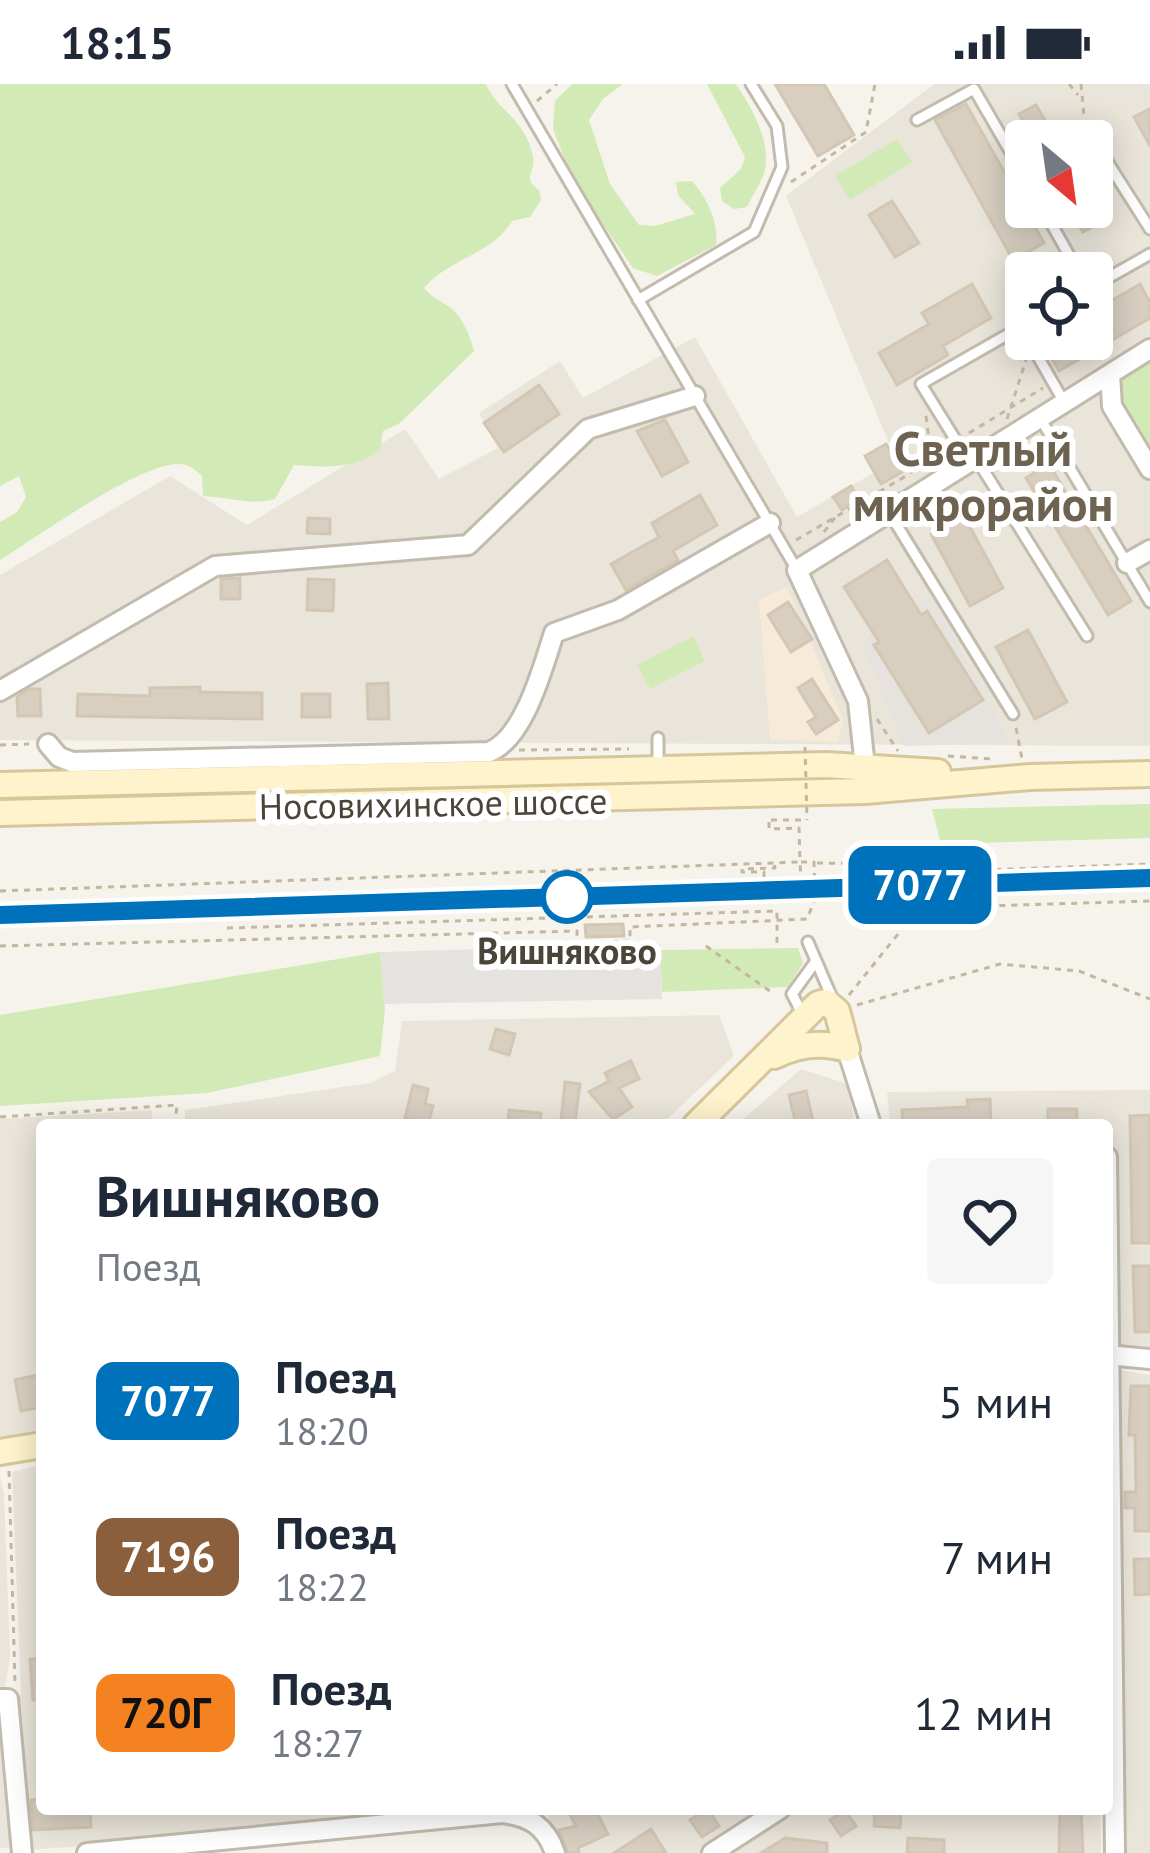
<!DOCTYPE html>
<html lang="ru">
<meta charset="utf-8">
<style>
:root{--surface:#fff;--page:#f6f6f7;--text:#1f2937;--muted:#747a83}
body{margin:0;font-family:"PT Sans",sans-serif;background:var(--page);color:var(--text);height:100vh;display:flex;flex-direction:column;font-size:45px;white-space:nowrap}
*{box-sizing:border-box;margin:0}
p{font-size:39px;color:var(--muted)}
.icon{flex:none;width:66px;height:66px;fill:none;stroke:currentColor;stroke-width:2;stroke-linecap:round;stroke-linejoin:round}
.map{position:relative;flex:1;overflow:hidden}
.details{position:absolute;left:36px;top:1035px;width:1077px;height:696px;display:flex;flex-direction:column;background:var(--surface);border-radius:12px;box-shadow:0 6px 30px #0003}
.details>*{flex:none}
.badge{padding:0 24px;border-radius:18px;font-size:42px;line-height:78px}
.needle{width:78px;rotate:151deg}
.tools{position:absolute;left:1005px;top:36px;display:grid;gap:24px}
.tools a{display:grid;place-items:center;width:108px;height:108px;border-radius:12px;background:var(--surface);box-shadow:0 6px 30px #0003;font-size:60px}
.map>.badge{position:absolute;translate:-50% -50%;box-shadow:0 0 0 6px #fff}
.round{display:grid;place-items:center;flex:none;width:126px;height:126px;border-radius:12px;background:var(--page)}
.head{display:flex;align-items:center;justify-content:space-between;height:204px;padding:0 60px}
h1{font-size:57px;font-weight:600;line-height:90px}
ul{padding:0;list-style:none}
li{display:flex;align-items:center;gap:36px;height:156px;padding:0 60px}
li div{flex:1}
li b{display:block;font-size:45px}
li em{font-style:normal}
li .badge{min-width:132px;font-weight:700;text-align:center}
.status{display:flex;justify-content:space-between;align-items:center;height:84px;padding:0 60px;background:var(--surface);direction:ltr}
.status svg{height:33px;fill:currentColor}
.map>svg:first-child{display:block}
</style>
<div class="status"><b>18:15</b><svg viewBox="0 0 49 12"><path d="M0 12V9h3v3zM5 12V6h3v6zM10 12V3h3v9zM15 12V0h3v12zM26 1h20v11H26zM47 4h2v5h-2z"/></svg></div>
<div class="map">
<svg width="1150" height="1769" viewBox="0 0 1150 1769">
<rect width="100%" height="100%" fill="#f6f3ec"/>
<path fill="#eae5da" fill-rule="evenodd" d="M 934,0 L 1150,0 L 1150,662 L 0,656 L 0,491 L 170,392 L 247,441 L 405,345 L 439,395 L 498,364 L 479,329 L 560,277 L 583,314 L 695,253 L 797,433 L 896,376 L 786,112 ZM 1026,57 L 1092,57 L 1092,123 L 1026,123 ZM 1026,189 L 1092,189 L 1092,255 L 1026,255 Z
M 719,931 L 734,972 L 661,1041 L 185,1041 L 185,1026 L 370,999 L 395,987 L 402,937 Z
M 801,985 L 848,1000 L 855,1041 L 736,1041 Z
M 1150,1006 L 1150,1264 L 1107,1260 L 1107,1041 L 890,1041 L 887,1008 Z
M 152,1026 L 152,1041 L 42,1041 L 42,1349 L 0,1353 L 0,1035 Z
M 1120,1286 L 1150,1291 L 1150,1769 L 1127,1769 Z
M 42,1381 L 42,1725 L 443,1725 L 443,1735 L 28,1766 L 11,1621 L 21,1610 L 12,1388 Z
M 0,1393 L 4,1410 L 10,1572 L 4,1611 L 0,1612 Z
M 0,1622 L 16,1763 L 0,1764 Z
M 546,1725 L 767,1725 L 702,1769 L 560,1769 Z
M 800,1725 L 1101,1725 L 1101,1769 L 732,1769 Z"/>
<path fill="#f7ead8" d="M 787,503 L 843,635 L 837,658 L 770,655 L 759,516 Z"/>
<path fill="#e6e2dd" d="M 930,510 L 1011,659 L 904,662 L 862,558 Z"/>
<path fill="#d2eab5" d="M 0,0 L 486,0 C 497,27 525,33 533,73 C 536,89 521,94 539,106 L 541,116 L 530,133 L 512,137 C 494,169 448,175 424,204 C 432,214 438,215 448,222 C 462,231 470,252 474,267 L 400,339 L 383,347 L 380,366 C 355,386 324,383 294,381 L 275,415 C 252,422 228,413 203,412 L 202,392 C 195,385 189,380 178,380 C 136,381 39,452 0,476 L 0,438 L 17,428 L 26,413 L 19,392 L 0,402 Z
M 572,0 L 623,0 L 603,15 L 589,36 L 610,100 L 639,141 L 655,142 L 695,130 L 678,111 L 676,98 L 692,97 C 707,114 719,138 716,161 L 657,192 L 633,184 L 573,96 L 553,45 L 555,17 Z
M 707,0 L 736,0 C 751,23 771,56 765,86 C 762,98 752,112 747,123 L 734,125 L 722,117 L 720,104 L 741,85 L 745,73 Z
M 897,55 L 912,78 L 850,116 L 835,92 Z
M 1150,270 L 1150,381 L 1124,338 L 1114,292 Z
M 693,552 L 705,577 L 650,605 L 637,581 Z
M 1150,720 L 1150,754 L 941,760 L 932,725 Z
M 798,864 L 803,879 L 788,903 L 662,908 L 660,866 Z
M 380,868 L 385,926 L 380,972 L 207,1009 L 0,1022 L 0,931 Z"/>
<path fill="#e5e3e0" d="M 660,860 L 662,915 L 384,920 L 380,868 Z"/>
<path fill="#d8cfc1" stroke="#d3c7b4" stroke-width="3" d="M 775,0 L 824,0 L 854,51 L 818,72 Z
M 966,20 L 1044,159 L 1013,176 L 935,36 Z
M 1036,21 L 1055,53 L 1048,57 L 1036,57 L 1019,30 Z
M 1150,25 L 1150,62 L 1134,33 Z
M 892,117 L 919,159 L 895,173 L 869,131 Z
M 1067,123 L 1096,123 L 1104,136 L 1083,148 Z
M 972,200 L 991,234 L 943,262 L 948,271 L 897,301 L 879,269 L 929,240 L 922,229 Z
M 1140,200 L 1150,218 L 1150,234 L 1059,287 L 1040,255 L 1092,255 L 1092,228 Z
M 539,301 L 559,330 L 504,368 L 484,339 Z
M 665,336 L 688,378 L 662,392 L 637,347 Z
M 886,360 L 902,388 L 881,400 L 865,372 Z
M 1049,380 L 1131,517 L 1108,531 L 1026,394 Z
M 851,402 L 859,415 L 842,426 L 833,413 Z
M 700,411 L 717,441 L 673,467 L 678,476 L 626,506 L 611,480 L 659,453 L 652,439 Z
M 964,432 L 1003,504 L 970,522 L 931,450 Z
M 308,434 L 330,435 L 330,450 L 307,449 Z
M 887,476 L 921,531 L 927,527 L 983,616 L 929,649 L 874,561 L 879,558 L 844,503 Z
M 240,494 L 240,515 L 221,515 L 221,495 Z
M 308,495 L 334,496 L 333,527 L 307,526 Z
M 788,518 L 812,555 L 791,568 L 768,531 Z
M 1028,546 L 1067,618 L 1035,635 L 996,563 Z
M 812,595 L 838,636 L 816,650 L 808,638 L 816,633 L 798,604 Z
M 388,599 L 389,635 L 368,635 L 367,600 Z
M 200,603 L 200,608 L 262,609 L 262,635 L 77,632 L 78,610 L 150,612 L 150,604 Z
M 30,605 L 40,605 L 41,632 L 18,632 L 17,613 Z
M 302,610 L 330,610 L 330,633 L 302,633 Z
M 623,840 L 624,852 L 586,853 L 585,841 Z
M 496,945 L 515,950 L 509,971 L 490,965 Z
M 631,977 L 639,995 L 619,1004 L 632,1023 L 613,1035 L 589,1008 L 609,997 L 605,989 Z
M 565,998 L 580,1000 L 575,1039 L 561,1037 Z
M 413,1001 L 428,1005 L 425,1020 L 433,1022 L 428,1040 L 405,1034 Z
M 806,1007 L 814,1041 L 796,1041 L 789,1011 Z
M 990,1015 L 991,1041 L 903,1041 L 902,1026 L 968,1023 L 967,1016 Z
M 1048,1025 L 1077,1025 L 1077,1041 L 1048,1041 Z
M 509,1026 L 541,1029 L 540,1041 L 508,1041 Z
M 1150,1031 L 1150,1159 L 1132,1159 L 1130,1032 Z
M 1133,1182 L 1150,1182 L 1150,1248 L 1135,1248 Z
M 42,1290 L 42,1323 L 21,1327 L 15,1296 Z
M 1131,1302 L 1150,1302 L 1150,1447 L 1135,1447 L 1135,1424 L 1125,1424 L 1125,1408 L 1136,1408 L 1135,1351 L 1129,1351 Z
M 1134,1475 L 1150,1475 L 1150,1510 L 1135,1511 Z
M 42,1574 L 42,1616 L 33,1616 L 30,1575 Z
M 42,1715 L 42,1725 L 90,1725 L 91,1743 L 33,1746 L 31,1716 Z
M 567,1725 L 595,1725 L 608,1750 L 578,1764 L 579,1769 L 568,1769 L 559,1746 L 576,1742 Z
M 708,1725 L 719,1742 L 702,1753 L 690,1736 Z
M 875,1725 L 901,1725 L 900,1744 L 874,1742 Z
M 1060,1725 L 1081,1725 L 1083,1769 L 1059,1769 Z
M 845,1726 L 856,1742 L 841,1752 L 830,1736 Z
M 651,1745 L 666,1769 L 614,1769 Z
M 785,1754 L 827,1759 L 827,1769 L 761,1769 Z
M 908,1754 L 944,1756 L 944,1769 L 907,1769 Z"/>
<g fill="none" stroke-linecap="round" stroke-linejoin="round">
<g stroke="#c2bbae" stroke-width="15">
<path id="lane" d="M 512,0 L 797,486
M 917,36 L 974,5 L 1021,86
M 1068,57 L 1087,46 L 1150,145
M 1042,123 L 1079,189
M 1092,203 L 1150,170
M 638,216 L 754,148 L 782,83 L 777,42 L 751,0
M 1028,255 L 1064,318
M 1040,334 L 1150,518
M 976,374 L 1087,552
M 968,376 L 921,300 L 1026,240
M 890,430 L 1013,630
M 658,685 L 658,654
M 808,858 L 833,916
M 804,933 L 792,910 L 816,877"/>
</g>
<g stroke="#c2bbae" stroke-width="24">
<path id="street" d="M 1110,290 L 1112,322 L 1150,385
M 1127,479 L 1150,466
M 0,607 L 215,482 L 468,461 L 588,345 L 695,312
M 48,660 L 59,673 L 72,678 L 489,668 C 524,655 543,583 554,549 L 618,526 L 770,439
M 865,683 L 858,617 L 797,486 L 1150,265
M 847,965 L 871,1041
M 1107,1073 L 1115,1769
M 1107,1271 L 1150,1275
M 0,1615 L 8,1615 L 22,1769
M 87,1769 L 502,1729 C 529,1732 546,1742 555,1769
M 712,1769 L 780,1725"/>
</g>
<g stroke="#d6c79b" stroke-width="30">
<path id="secondary" d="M 0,701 L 826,681 L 938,688
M 0,729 L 865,707 L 1030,693 L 1150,690
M 774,972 C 798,960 821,957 847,965
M 696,1041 L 818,920 L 826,918 L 837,927 L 847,965
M 0,1368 L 42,1361"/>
</g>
<path stroke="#c4b79f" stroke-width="3" stroke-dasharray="6 6" stroke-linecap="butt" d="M 1069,0 L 1078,11
M 1081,0 L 1084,32
M 537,17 L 557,0
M 791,98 L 866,48 L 875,0
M 1043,189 L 1052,168
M 926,332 L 931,370
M 1007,335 L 1026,276
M 969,349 L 1043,304
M 824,448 L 837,431
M 796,456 L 906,392 L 946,364
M 877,635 L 898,667
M 1016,644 L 1022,675
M 0,661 L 29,660
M 519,666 L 629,665
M 948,672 L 992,675
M 771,736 L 807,736
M 817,779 L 905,780 L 926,788 L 1150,780
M 764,793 L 764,788 L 742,788 L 742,785 L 775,784 L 774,779
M 0,807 L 800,778 L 801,794 L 228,813
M 227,844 L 777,827 L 777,859
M 0,862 L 577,847 L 577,860 L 630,857 L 630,843 L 807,835 L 815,815 L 814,778 L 800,778 L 799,744 L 769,745 L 769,737
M 706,862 L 774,910
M 849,911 L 919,824 L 1150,817
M 857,921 L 1000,880 L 1079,887 L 1150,915
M 0,1033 L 177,1021 L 175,1041
M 9,1387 L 15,1599"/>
<use href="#lane" stroke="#fff" stroke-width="9"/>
<use href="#street" stroke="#fff" stroke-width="18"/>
<use href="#secondary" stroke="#fff3cd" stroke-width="24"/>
<path stroke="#9a9a9a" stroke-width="4.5" stroke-dasharray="15 15" stroke-linecap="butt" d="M 0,841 L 1150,804"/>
<path stroke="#c4b79f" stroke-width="3" stroke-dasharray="6 6" stroke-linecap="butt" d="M 805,663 L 807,736"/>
</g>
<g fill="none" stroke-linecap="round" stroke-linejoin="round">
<g stroke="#fff" stroke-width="27">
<path id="line" d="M 0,831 L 1150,794"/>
</g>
<use href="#line" stroke="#0072bc" stroke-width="18"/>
</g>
<circle fill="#fff" stroke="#0072bc" stroke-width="6" cx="567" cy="813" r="24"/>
<g text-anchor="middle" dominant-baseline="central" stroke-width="12" stroke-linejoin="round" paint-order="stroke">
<g font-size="36" fill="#4b4439" stroke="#fff">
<text transform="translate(433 719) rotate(-1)">Носовихинское шоссе</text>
</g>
<g font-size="36" font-weight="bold" fill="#4b4439" stroke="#fff">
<text x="567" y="866">Вишняково</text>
</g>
<g font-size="48" font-weight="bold" fill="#6e6250" stroke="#fff">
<text x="983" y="364">Светлый<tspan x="983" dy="55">микрорайон</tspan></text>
</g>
</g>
</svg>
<div class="tools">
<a><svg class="needle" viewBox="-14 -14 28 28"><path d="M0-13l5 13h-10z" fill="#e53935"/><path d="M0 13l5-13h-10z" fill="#747a83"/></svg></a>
<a><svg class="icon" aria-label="locate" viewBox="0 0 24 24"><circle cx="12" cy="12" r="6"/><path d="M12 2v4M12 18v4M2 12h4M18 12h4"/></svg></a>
</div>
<b class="badge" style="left:920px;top:801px;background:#0072bc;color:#fff">7077</b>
<section class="details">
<div class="head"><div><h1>Вишняково</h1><p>Поезд</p></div><a class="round"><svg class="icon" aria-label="heart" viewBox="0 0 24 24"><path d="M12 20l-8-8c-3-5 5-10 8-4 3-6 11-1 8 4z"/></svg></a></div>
<ul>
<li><span class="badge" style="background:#0072bc;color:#fff">7077</span><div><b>Поезд</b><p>18:20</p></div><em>5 мин</em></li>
<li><span class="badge" style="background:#8b5e3c;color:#fff">7196</span><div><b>Поезд</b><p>18:22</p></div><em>7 мин</em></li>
<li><span class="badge" style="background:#f58220;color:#111">720Г</span><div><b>Поезд</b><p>18:27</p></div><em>12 мин</em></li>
</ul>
</section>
</div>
